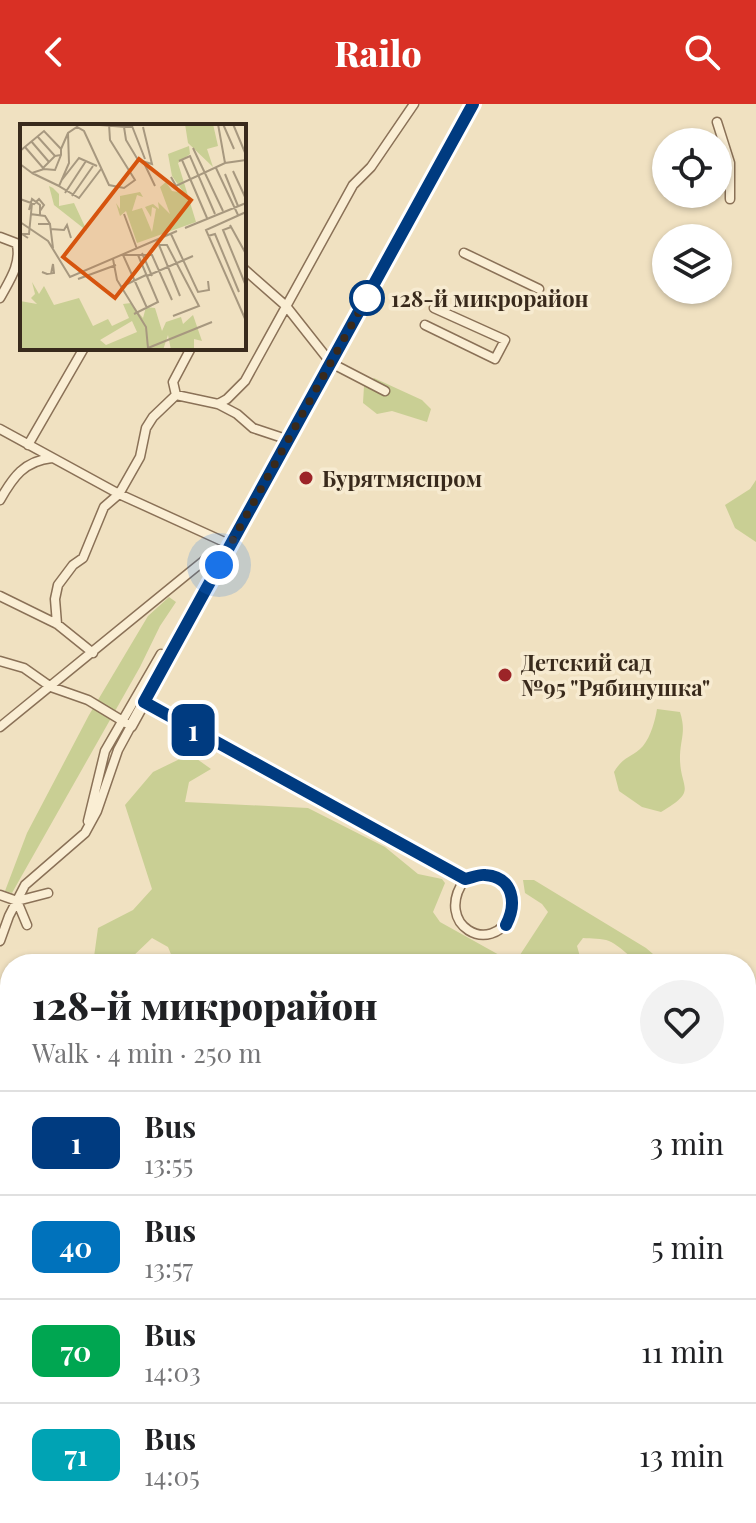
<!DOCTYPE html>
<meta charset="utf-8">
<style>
:root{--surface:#fff;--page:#f2f2f2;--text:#202124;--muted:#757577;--line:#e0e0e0;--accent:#d93025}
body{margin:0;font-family:"Playfair Display",serif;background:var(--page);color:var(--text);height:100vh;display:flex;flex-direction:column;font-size:30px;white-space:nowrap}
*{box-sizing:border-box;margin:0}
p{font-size:26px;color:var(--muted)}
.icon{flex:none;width:44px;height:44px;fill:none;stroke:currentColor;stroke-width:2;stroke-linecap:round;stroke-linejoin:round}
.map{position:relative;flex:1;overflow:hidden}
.details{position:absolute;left:0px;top:850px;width:756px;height:570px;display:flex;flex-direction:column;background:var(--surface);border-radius:32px 32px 0 0;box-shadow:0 2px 6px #0004}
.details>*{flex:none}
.badge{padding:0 16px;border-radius:12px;font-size:28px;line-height:52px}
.buttons{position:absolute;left:652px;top:24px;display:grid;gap:16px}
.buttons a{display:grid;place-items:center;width:80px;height:80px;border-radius:50%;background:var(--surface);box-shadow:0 2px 6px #0004;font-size:40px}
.you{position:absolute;width:40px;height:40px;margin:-20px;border:6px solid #fff;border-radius:50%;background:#1a73e8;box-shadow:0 0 0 12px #1a73e833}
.map>.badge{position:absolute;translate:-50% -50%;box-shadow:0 0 0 4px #fff}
.round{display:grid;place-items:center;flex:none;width:84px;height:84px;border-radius:42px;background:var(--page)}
.head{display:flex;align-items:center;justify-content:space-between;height:136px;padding:0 32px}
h1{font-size:38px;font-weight:800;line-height:60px}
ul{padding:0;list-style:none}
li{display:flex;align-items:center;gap:24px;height:104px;padding:0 32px;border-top:2px solid var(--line)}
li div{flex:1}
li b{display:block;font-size:30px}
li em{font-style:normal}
li .badge{min-width:88px;font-weight:700;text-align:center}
header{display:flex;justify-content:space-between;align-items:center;height:104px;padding:0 32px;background:var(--accent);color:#fff;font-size:36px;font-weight:800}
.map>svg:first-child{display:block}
</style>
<header><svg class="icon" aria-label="back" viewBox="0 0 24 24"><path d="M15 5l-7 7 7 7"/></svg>Railo<svg class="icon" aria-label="search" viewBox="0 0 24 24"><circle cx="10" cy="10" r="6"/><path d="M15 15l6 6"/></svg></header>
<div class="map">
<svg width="756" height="1419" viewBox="0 0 756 1419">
<rect width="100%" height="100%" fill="#f0e1c1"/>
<path fill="#c9cf94" d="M 374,274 L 422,296 L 431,305 L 427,318 L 392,307 L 377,310 L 363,299 L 364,282 Z
M 756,376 L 756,438 L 735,424 L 725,401 L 750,385 Z
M 169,493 L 176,498 L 160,522 L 140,563 L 12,789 L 5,787 L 27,729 L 89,611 L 148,512 Z
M 657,605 L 680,608 C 686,627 681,633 680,651 C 679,686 700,685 661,708 L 642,703 L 619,687 L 614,668 C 624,651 632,654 643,642 C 651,632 655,617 657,605 Z
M 190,650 L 211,665 L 189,678 L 185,698 L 308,704 L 385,743 L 418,770 L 442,775 L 445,779 L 433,808 L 440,818 L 512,858 L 516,857 L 548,808 L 542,800 L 525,789 L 523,776 L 534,776 L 646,844 L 660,856 C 639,869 627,845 609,837 C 602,834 591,835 583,834 L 577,842 L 582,860 L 175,860 L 168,843 L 152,834 L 130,855 L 129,860 L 93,860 L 98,824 L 133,806 L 152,785 L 125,701 L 153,668 Z
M 10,952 L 10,1350 L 0,1346 L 0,954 Z
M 0,1370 L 10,1374 L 10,1410 L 64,1410 L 62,1415 L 64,1419 L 26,1419 L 0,1407 Z
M 111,1410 L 193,1410 L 182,1419 L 127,1419 Z"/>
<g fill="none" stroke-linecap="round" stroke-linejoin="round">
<g stroke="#8a7157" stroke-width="11">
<path id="minor" d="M 717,18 L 730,59 L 730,95
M 0,133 L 21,141
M 464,149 L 539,185
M 244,165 L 286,202 L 331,259 L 385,287
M 0,194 C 9,177 21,161 17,141
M 425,221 L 495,255 L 505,236 L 434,204
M 191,244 L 173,278 L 176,291 L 218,300 L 237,310 L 253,324 L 289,336
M 218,300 L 227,295 L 245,277 L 353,81 L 371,63 L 414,0
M 0,325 L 119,390 L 231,441
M 28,341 L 84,244
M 0,396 C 13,373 24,357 52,354
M 0,492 L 57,520 L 93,549
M 57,520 L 55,495 L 58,481 L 73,461 L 83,454 L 104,403 L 119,390 L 140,353 L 146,324 L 153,313 L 176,291
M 0,557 L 24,564 L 51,583 L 88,596 L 131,622 L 118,646 L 97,707 L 85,729 L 25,781 L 9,812 L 0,837
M 144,598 L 465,775 C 480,772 494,768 505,781 C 512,789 516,800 511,810 C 492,854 432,821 465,775
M 0,623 L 190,468 L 211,451 L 230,441
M 88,717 L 105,647 L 161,550
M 0,791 L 17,797 L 48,789
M 17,797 L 27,821
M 746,1004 L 756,996
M 746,1250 L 756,1248
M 648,1410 L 651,1419
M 454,1419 L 475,1419
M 674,1419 L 689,1414 L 707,1419
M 725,1419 L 756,1405"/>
</g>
<g stroke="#8a7157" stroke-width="13">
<path id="tertiary" d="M 131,622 L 473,0"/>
</g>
<use href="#minor" stroke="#faeed4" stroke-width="8"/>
<use href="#tertiary" stroke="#faeed4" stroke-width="10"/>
</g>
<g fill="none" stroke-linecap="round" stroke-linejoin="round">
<g stroke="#fff" stroke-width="18">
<path id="line" d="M 473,0 L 144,598 L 465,775 C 471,774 479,770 485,771 C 514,773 517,800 506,821"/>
</g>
<use href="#line" stroke="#003b80" stroke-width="12"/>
<path stroke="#392a1c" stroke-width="8" stroke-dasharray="0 14.4" d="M 219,461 L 372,184 L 367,194"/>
</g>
<circle fill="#fff" stroke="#003b80" stroke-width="4" cx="367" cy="194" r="16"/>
<g fill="#9c2428" stroke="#f7ebd1" stroke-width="3">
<circle cx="306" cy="374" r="8"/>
<circle cx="505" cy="571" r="8"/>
</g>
<g text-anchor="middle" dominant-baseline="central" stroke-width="7" stroke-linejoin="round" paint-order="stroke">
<g font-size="22" font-weight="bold" fill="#392a1c" stroke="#f7ebd1" text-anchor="start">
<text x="391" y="194">128-й микрорайон</text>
</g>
<g font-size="22" font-weight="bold" fill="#392a1c" stroke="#f7ebd1" text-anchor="start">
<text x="322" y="374">Бурятмяспром</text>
<text x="521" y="558">Детский сад<tspan x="521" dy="25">№95 "Рябинушка"</tspan></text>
</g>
</g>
<g transform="translate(20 20)">
<rect width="226" height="226" fill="#f0e1c1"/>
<path d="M 165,0 L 193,0 L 198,22 L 187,25 L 193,43 L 168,19 ZM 169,22 L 170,30 L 158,39 L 176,98 L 117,119 L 106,87 L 100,92 L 96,79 L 100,85 L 100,72 L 120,68 L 123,73 L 117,71 L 112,87 L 122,84 L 132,108 L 136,85 L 132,83 L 131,93 L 125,83 L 133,80 L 139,85 L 138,78 L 150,90 L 140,63 L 146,58 L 152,67 L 164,69 L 152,52 L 148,30 ZM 29,62 L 33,64 L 39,70 L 39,82 L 54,79 L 67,107 L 34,81 ZM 12,158 L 19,170 L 24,162 L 34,181 L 59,174 L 73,202 L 88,195 L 92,202 L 109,194 L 103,180 L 111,179 L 123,194 L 126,183 L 135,184 L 142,207 L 146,198 L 161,193 L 163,200 L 173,191 L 182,217 L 174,215 L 174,226 L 151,226 L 148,211 L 143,226 L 2,226 L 0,177 L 17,180 L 11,174 L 15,170 ZM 112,197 L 117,208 L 86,221 L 80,216 Z" fill="#c9cf94" fill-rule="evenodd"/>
<path fill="none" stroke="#a7987f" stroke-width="2" d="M 67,0 L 106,3M 198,0 L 205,39M 203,0 L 214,25M 213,0 L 226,31M 112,2 L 125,35M 112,3 L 104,3 L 106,16 L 118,36 L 132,40 L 123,3M 48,9 L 49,39 L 39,62 L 59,74 L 81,45M 17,12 L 35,32 L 23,44M 11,17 L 29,38M 5,23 L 24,45 L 35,46 L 41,31M 173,24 L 203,87M 41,25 L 48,9 L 57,3 L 64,7 L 89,61 L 104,64 L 115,56 L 90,16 L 89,0M 0,27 L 24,7 L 41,25 L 41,31 L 35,32M 162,36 L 187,94M 159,37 L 170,32 L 195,90M 124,39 L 135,62M 0,40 L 12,49 L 24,45M 196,44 L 218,91M 213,47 L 226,75M 12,49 L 39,62M 205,50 L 218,82M 151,53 L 156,62 L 205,39 L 226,36M 41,57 L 59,34 L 77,42M 45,69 L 66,37M 52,72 L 73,42M 0,75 L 14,80 L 19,75 L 24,81 L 20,87M 9,86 L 12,75 L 20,81 L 20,92M 226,88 L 186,106 L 226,197M 10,90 L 25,92 L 30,100M 104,90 L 117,125M 0,98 L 28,117 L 50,153 L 157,107M 18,100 L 30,100 L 33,124M 210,101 L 226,130M 211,103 L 203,106 L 226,162M 165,104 L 226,79M 30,105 L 44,106 L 47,101 L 51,114M 151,110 L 178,168 L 189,166 L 188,157M 188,112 L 195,110 L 219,168M 8,114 L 2,110 L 9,110 L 12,79M 139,121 L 147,121 L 179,182 L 153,192M 139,121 L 160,172M 122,129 L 132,152M 93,135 L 97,156 L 126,203 L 128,224 L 192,198M 22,148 L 27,150 L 34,149 L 33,140 L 31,150M 127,152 L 173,132M 58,155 L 96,141M 101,163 L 126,151M 127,184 L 103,131 L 132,131 L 152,176M 114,190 L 138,178 L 118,131"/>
<path fill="#d6540e" fill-opacity="0.15" stroke="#d6540e" stroke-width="4" d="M 119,35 L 171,76 L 95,174 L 43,133 Z"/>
<rect width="226" height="226" fill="none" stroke="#392a1c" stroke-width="4"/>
</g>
</svg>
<div class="buttons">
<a><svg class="icon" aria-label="locate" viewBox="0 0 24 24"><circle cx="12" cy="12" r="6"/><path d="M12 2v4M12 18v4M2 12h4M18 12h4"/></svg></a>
<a><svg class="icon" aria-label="layers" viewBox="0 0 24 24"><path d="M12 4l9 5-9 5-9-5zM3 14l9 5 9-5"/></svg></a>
</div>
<div class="you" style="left:219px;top:461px"></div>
<b class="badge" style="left:193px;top:626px;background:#003b80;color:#fff">1</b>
<section class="details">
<div class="head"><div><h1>128-й микрорайон</h1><p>Walk · 4 min · 250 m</p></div><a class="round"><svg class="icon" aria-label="heart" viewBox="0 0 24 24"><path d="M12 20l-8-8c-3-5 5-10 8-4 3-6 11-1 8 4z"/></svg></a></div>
<ul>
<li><span class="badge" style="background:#003b80;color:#fff">1</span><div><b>Bus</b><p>13:55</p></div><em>3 min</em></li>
<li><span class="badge" style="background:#0072bc;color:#fff">40</span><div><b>Bus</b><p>13:57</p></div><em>5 min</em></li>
<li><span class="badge" style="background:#00a651;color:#fff">70</span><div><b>Bus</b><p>14:03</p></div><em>11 min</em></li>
<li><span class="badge" style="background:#00a3b4;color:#fff">71</span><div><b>Bus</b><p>14:05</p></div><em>13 min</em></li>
</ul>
</section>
</div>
